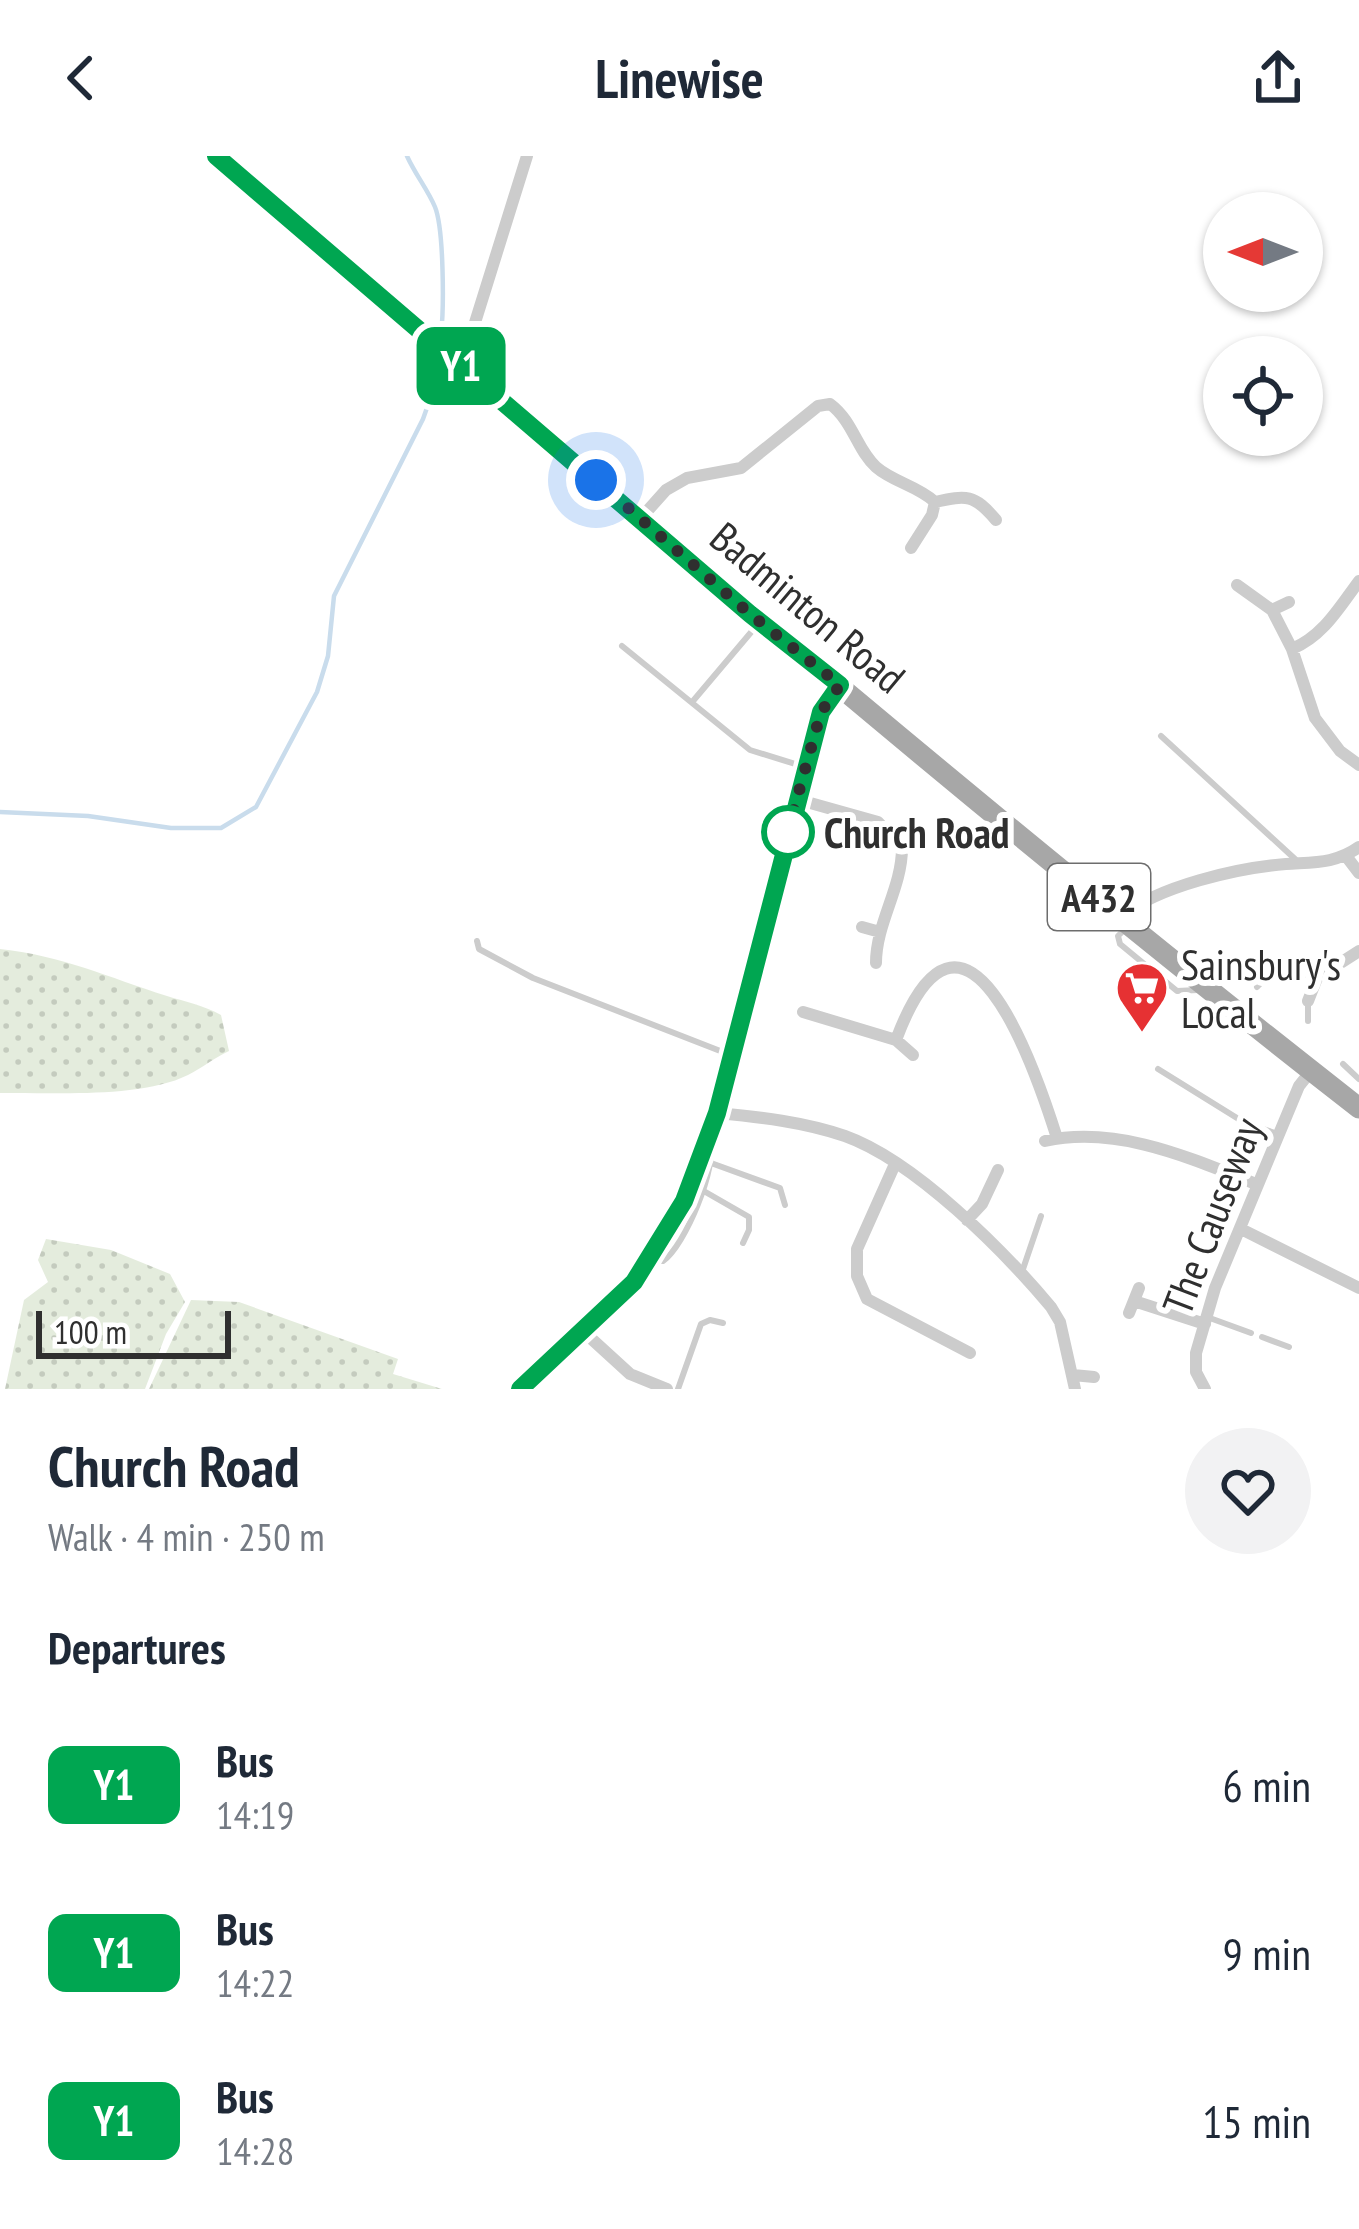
<!DOCTYPE html>
<meta charset="utf-8">
<style>
:root{--surface:#fff;--page:#f2f2f3;--text:#1f2937;--muted:#747a83}
body{margin:0;font-family:"PT Sans Narrow",sans-serif;background:var(--page);color:var(--text);height:100vh;display:flex;flex-direction:column;font-size:45px;white-space:nowrap}
*{box-sizing:border-box;margin:0}
p{font-size:39px;color:var(--muted)}
.icon{flex:none;width:66px;height:66px;fill:none;stroke:currentColor;stroke-width:2;stroke-linecap:round;stroke-linejoin:round}
.map{position:relative;height:1233px;overflow:hidden}
.drawer{display:flex;flex-direction:column;background:var(--surface);flex:1}
.drawer>*{flex:none}
.badge{padding:0 24px;border-radius:18px;font-size:42px;line-height:78px}
.needle{width:78px;rotate:270deg}
.controls{position:absolute;left:1203px;top:36px;display:grid;gap:24px}
.controls a{display:grid;place-items:center;width:120px;height:120px;border-radius:50%;background:var(--surface);box-shadow:0 3px 9px #0004;font-size:60px}
.scale{position:absolute;left:36px;bottom:30px;width:195px;box-sizing:border-box;padding-left:12px;border:6px solid #2f2f2f;border-top:0;font-size:33px;line-height:42px;white-space:nowrap;color:#2f2f2f;-webkit-text-stroke:9px #fff;paint-order:stroke}
.you{position:absolute;width:60px;height:60px;margin:-30px;border:9px solid #fff;border-radius:50%;background:#1a73e8;box-shadow:0 0 0 18px #1a73e833}
.map>.badge{position:absolute;translate:-50% -50%;box-shadow:0 0 0 6px #fff}
h2{padding:0 48px;font-size:45px;line-height:108px}
.round{display:grid;place-items:center;flex:none;width:126px;height:126px;border-radius:63px;background:var(--page)}
.head{display:flex;align-items:center;justify-content:space-between;height:204px;padding:0 48px}
h1{font-size:57px;font-weight:600;line-height:90px}
ul{padding:0;list-style:none}
li{display:flex;align-items:center;gap:36px;height:168px;padding:0 48px}
li div{flex:1}
li b{display:block;font-size:45px}
li em{font-style:normal}
li .badge{min-width:132px;font-weight:700;text-align:center}
header{display:flex;justify-content:space-between;align-items:center;height:156px;padding:0 48px;background:var(--surface);font-size:54px;font-weight:600}
.map>svg:first-child{display:block}
</style>
<header><svg class="icon" aria-label="back" viewBox="0 0 24 24"><path d="M15 5l-7 7 7 7"/></svg>Linewise<svg class="icon" aria-label="share" viewBox="0 0 24 24"><path d="M12 15V3M7 8l5-5 5 5M5 13v7h14v-7"/></svg></header>
<div class="map">
<svg width="1359" height="1233" viewBox="0 0 1359 1233">
<defs>
<pattern id="green-dots" width="8" height="8" patternUnits="userSpaceOnUse" patternTransform="scale(3)"><rect width="8" height="8" fill="#e4ecdd"/><path d="M2 2h.1M6 6h.1" fill="none" stroke="#c4cbbe" stroke-width="1.8" stroke-linecap="round"/></pattern>
</defs>
<rect width="100%" height="100%" fill="#fff"/>
<path fill="url(#green-dots)" d="M 0,793 C 64,800 107,821 167,840 C 186,846 203,849 221,859 L 229,895 C 214,902 202,912 188,919 C 139,943 54,936 0,937 Z
M 46,1083 L 111,1094 L 170,1118 L 185,1146 L 166,1178 L 145,1233 L 5,1233 L 24,1144 L 48,1126 L 38,1104 Z
M 191,1144 L 239,1146 L 398,1203 L 393,1218 L 442,1233 L 149,1233 Z"/>
<g fill="none" stroke-linecap="round" stroke-linejoin="round">
<path stroke="#c9dcec" stroke-width="4.5" d="M 407,0 C 415,18 428,34 435,51 C 444,73 444,153 441,178
M 0,656 L 88,660 L 171,672 L 221,672 L 256,651 L 317,536 L 328,500 L 334,440 L 423,263 L 434,232 L 437,204"/>
<path stroke="#ccc" stroke-width="6" d="M 622,490 L 750,594 L 805,611
M 693,545 L 758,468
M 1161,580 L 1295,703
M 1124,774 L 1118,780 L 1120,788 L 1177,835 L 1198,834
M 477,785 L 479,793 L 533,822 L 728,898
M 1257,831 L 1277,810 L 1297,809
M 1308,865 L 1308,848
M 1343,908 L 1359,923
M 1158,913 L 1245,967 L 1278,978
M 711,1007 L 780,1032 L 785,1049
M 702,1034 L 749,1061 L 749,1074 L 743,1087
M 654,1103 L 663,1105 C 685,1090 718,1010 710,985
M 1022,1116 L 1041,1060
M 1207,1161 L 1251,1177
M 1262,1181 L 1289,1191
M 678,1233 L 701,1168 L 710,1164 L 723,1167"/>
<path stroke="#ccc" stroke-width="12" d="M 454,204 L 473,173 L 527,0
M 641,362 L 666,334 L 687,322 L 741,312 L 818,250 L 830,248 C 853,265 857,294 876,311 C 893,326 918,330 935,346
M 911,392 L 932,359 L 935,346 C 967,339 974,338 996,364
M 1237,429 L 1272,454 L 1292,493 L 1315,562 L 1340,595 L 1359,609
M 1272,454 L 1289,446
M 1292,493 C 1323,480 1339,452 1359,425
M 796,643 L 878,666 L 902,692 C 902,732 876,767 876,807
M 1346,700 L 1359,717
M 1122,760 C 1159,730 1237,712 1286,708 C 1314,706 1335,708 1359,691
M 862,771 L 880,776
M 1297,809 L 1317,822
M 1308,845 L 1317,822 L 1359,795
M 803,856 L 896,884 L 913,899
M 896,884 C 963,704 1033,906 1057,982
M 717,957 C 760,961 804,966 845,980 C 915,1005 1004,1095 1051,1151 L 1060,1166 L 1075,1233
M 1045,985 C 1117,969 1190,1002 1256,1028
M 895,1008 L 857,1093 L 857,1120 L 867,1143 L 970,1197
M 967,1064 L 982,1048 L 998,1014
M 1241,1073 L 1359,1132
M 1134,1145 L 1205,1168
M 1129,1157 L 1139,1132
M 584,1176 L 630,1218 L 667,1233
M 1073,1219 L 1094,1221
M 1205,1233 L 1196,1216 L 1196,1197 L 1215,1132 L 1299,930 L 1311,915"/>
<path stroke="#ccc" stroke-width="15" d="M 520,1233 L 634,1126 L 660,1089 L 684,1045 L 717,957 L 821,556 L 840,529"/>
<path stroke="#a7a7a7" stroke-width="21" d="M 216,0 C 593,322 968,647 1359,952"/>
</g>
<g fill="none" stroke-linecap="round" stroke-linejoin="round">
<g stroke="#fff" stroke-width="27">
<path id="line" d="M 216,0 L 750,458 L 840,529 L 821,556 L 717,957 L 684,1045 L 634,1126 L 520,1233"/>
</g>
<use href="#line" stroke="#00a651" stroke-width="18"/>
<path stroke="#2f2f2f" stroke-width="12" stroke-dasharray="0 21.6" d="M 596,324 L 750,458 L 840,529 L 821,556 L 786,682 L 788,676"/>
</g>
<defs>
<g id="supermarket-pin" transform="scale(2.7)"><path d="M0 17L-7.5 6A9.5 9.5 0 1 1 7.5 6Z" fill="#e63133" stroke="#fff"/><path d="M-6-5.5h2.5l.6 2H6L4.5 2H-2.5L-4.4-4H-6ZM-1.5 3.2a1.3 1.3 0 1 0 .1 0ZM3 3.2a1.3 1.3 0 1 0 .1 0Z" fill="#fff"/></g>
</defs>
<g fill-rule="evenodd">
<use href="#supermarket-pin" x="1142" y="832"/>
</g>
<circle fill="#fff" stroke="#00a651" stroke-width="6" cx="788" cy="676" r="24"/>
<g text-anchor="middle" dominant-baseline="central" stroke-width="12" stroke-linejoin="round" paint-order="stroke">
<rect fill="#fff" stroke="#6d6d6d" stroke-width="3" x="1048" y="708" width="102" height="66" rx="9"/>
<g font-size="39" font-weight="bold" fill="#2f2f2f">
<text x="1099" y="741">A432</text>
</g>
<g font-size="42" fill="#2f2f2f" stroke="#fff">
<text transform="translate(808 451) rotate(40)">Badminton Road</text>
<text transform="translate(1212 1060) rotate(-69)">The Causeway</text>
</g>
<g font-size="42" font-weight="bold" fill="#2f2f2f" stroke="#fff" text-anchor="start">
<text x="824" y="676">Church Road</text>
</g>
<g font-size="42" fill="#2f2f2f" stroke="#fff" text-anchor="start">
<text x="1181" y="808">Sainsbury's<tspan x="1181" dy="48">Local</tspan></text>
</g>
</g>
</svg>
<div class="controls">
<a><svg class="needle" viewBox="-14 -14 28 28"><path d="M0-13l5 13h-10z" fill="#e53935"/><path d="M0 13l5-13h-10z" fill="#747a83"/></svg></a>
<a><svg class="icon" aria-label="locate" viewBox="0 0 24 24"><circle cx="12" cy="12" r="6"/><path d="M12 2v4M12 18v4M2 12h4M18 12h4"/></svg></a>
</div>
<div class="scale">100 m</div>
<div class="you" style="left:596px;top:324px"></div>
<b class="badge" style="left:461px;top:210px;background:#00a651;color:#fff">Y1</b>
</div>
<section class="drawer">
<div class="head"><div><h1>Church Road</h1><p>Walk · 4 min · 250 m</p></div><a class="round"><svg class="icon" aria-label="heart" viewBox="0 0 24 24"><path d="M12 20l-8-8c-3-5 5-10 8-4 3-6 11-1 8 4z"/></svg></a></div>
<h2>Departures</h2>
<ul>
<li><span class="badge" style="background:#00a651;color:#fff">Y1</span><div><b>Bus</b><p>14:19</p></div><em>6 min</em></li>
<li><span class="badge" style="background:#00a651;color:#fff">Y1</span><div><b>Bus</b><p>14:22</p></div><em>9 min</em></li>
<li><span class="badge" style="background:#00a651;color:#fff">Y1</span><div><b>Bus</b><p>14:28</p></div><em>15 min</em></li>
</ul>
</section>
